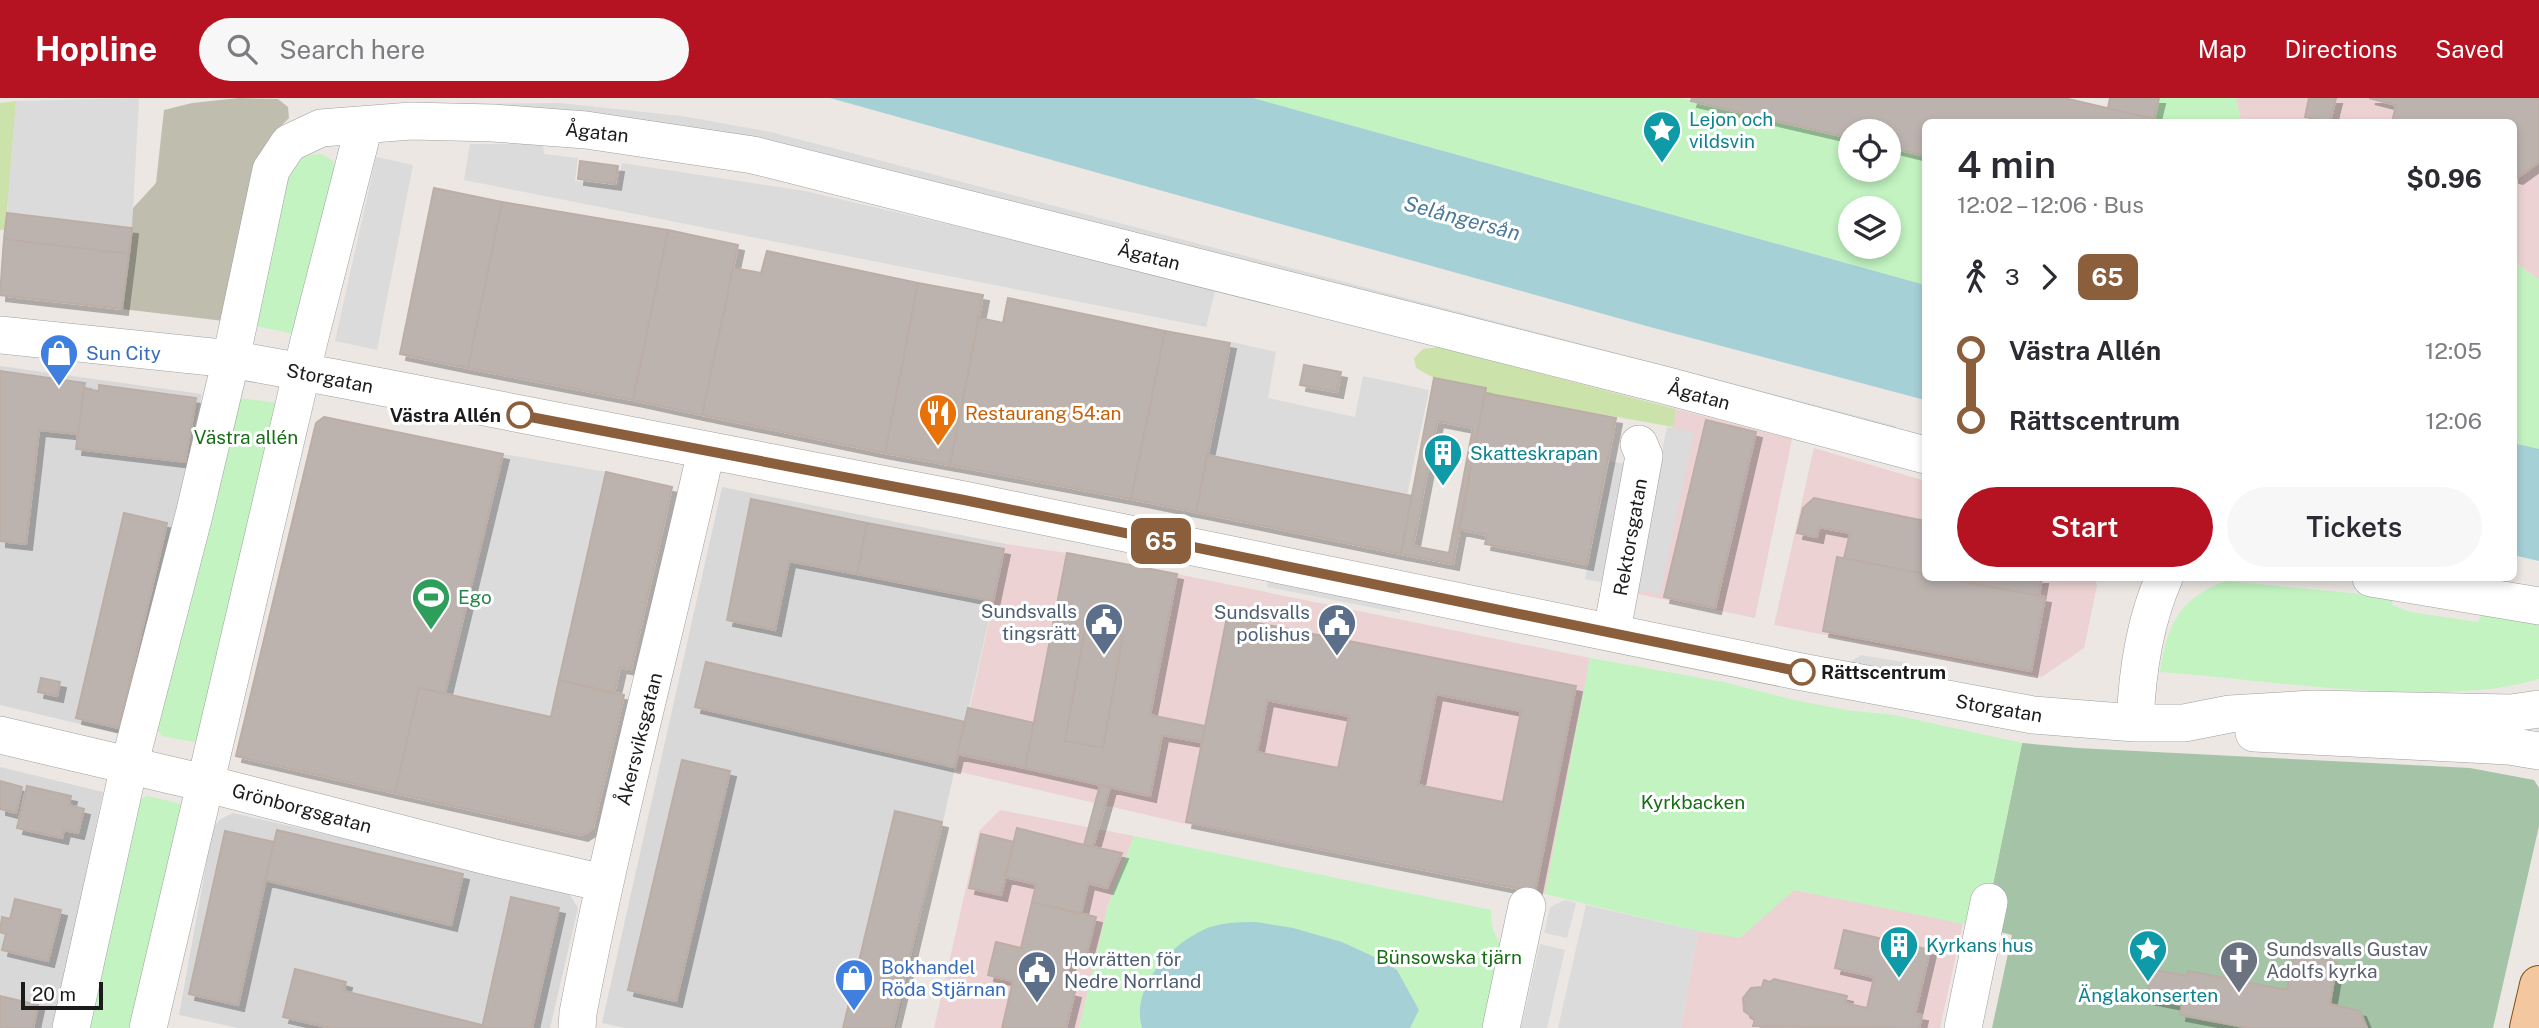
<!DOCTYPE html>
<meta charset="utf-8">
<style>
:root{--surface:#fff;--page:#f7f7f7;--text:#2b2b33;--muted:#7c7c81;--accent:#b51222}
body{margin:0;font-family:"Public Sans",sans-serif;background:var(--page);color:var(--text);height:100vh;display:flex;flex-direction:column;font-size:26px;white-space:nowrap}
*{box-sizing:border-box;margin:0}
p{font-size:23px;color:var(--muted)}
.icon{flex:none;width:38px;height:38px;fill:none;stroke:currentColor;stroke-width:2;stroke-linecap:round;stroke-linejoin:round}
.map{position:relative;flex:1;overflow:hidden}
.side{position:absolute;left:1922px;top:21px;width:595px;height:462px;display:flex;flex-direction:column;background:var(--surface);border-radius:10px;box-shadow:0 4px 10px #0003}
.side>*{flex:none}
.badge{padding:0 14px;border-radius:10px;font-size:24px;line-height:46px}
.fabs{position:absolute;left:1838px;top:21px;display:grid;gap:14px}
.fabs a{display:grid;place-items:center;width:63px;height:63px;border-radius:50%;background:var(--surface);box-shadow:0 4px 10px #0003;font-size:35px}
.scale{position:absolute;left:21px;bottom:18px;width:82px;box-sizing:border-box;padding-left:7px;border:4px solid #1b1b1b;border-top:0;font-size:19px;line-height:24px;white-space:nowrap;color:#1b1b1b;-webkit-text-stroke:5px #fff;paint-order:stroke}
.map>.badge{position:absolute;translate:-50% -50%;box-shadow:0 0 0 4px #fff}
.legs{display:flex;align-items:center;gap:10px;height:77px;padding:0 35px;font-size:23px}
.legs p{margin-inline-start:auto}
.summary{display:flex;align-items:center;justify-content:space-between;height:119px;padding:0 35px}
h1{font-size:38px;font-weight:600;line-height:52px}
.primary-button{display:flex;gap:14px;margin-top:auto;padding:14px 35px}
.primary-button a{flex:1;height:80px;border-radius:42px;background:var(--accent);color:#fff;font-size:28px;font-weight:600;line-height:80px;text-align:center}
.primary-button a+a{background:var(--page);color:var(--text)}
ul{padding:0 35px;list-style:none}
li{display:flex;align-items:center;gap:24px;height:70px;font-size:26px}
li i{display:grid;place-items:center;width:10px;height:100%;margin:0 9px;background:currentColor}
li i::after{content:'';width:18px;height:18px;margin:-9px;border:5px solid;border-radius:50%;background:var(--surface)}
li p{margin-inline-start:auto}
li:first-child i{background:linear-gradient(#0000 50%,currentColor 0)}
li:last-child i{background:linear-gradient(currentColor 50%,#0000 0)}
header{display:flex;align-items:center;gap:42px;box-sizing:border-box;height:98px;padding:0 35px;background:var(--accent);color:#fff}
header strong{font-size:33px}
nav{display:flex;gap:38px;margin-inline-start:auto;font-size:24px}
.search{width:490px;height:63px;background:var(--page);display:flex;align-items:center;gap:18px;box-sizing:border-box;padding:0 24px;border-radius:38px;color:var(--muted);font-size:26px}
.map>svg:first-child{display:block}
</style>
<header>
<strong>Hopline</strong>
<div class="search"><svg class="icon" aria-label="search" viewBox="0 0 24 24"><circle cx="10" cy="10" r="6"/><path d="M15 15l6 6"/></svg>Search here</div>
<nav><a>Map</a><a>Directions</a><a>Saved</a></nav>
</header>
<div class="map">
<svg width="2539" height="930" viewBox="0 0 2539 930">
<defs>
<filter id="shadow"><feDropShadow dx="6" dy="6" stdDeviation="0" flood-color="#0004"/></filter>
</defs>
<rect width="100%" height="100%" fill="#ece7e2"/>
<path fill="#d9d8d8" d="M 0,268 L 202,296 L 126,637 L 0,607 Z
M 722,389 L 1006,446 L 896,930 L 625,930 L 602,925 Z
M 0,669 L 103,694 L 54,930 L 0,930 Z
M 233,715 L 567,792 L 578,810 L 550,930 L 238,930 L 179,917 L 213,729 L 221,721 Z"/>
<path fill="#ecd2d3" d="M 2236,0 L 2539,0 L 2539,182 L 2513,163 L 2513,24 L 2241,24 Z
M 1676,311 L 1792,341 L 1755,520 L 1638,496 Z
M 1814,350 L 1925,383 L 1925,480 L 2095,480 L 2097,488 L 2084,550 L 2042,579 L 1774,527 Z
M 1006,446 L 1067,455 L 1177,476 L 1590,560 L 1545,796 L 1182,725 L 956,673 Z
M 1000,712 L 1134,738 L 1108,807 L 1079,930 L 934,930 L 979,733 Z
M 1794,792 L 1963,825 L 1940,930 L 1681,930 L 1698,833 L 1740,839 Z"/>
<path fill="#bfbeae" d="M 239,0 L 278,1 L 288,9 L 289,20 L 277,32 L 224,223 L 122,211 L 133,110 L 156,85 L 164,12 L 192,5 Z"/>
<path fill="#cce2ab" d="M 16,3 L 7,115 L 5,132 L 0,132 L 0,5 Z
M 1439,249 L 1676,311 L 1673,329 L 1485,295 L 1486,290 L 1434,280 L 1416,270 L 1414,260 L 1423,251 Z"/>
<path fill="#a5c3a6" d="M 2022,645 L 2077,650 L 2470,670 L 2534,682 L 2539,690 L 2539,728 L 2493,930 L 1992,930 L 2012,837 L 1984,830 Z"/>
<path fill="#c2f3c1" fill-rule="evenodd" d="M 1253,0 L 1680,0 L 1850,40 L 1850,72 L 1888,72 L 1888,49 L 1925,58 L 1925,187 ZM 1850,110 L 1888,110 L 1888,149 L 1850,149 Z
M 2159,0 L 2236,0 L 2241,24 L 2153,24 Z
M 322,56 L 333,63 L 335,78 L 298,237 L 247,226 L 289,67 L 308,57 Z
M 2513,163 L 2539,182 L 2539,351 L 2513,345 Z
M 233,299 L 277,305 L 203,639 L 194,644 L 162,638 L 155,628 Z
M 2226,483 L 2393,499 L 2392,507 L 2410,514 L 2478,524 L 2483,514 L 2539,526 L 2539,581 C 2498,593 2459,594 2417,594 C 2330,594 2246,580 2160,574 C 2167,527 2179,500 2226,483 Z
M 1590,560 L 1723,584 L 1794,602 L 1846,612 L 1894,617 L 2022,645 L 1984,830 L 1794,792 L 1740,840 L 1698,833 L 1545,796 Z
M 148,698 L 186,707 L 137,930 L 84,930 L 140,701 Z
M 1134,738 L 1491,812 C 1491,827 1493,837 1503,849 L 1485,930 L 1410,930 L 1419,912 L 1397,872 L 1381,862 L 1342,844 L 1140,924 L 1142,930 L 1079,930 L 1108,807 Z"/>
<path fill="#dbdbdb" d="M 139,0 L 132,130 L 7,115 L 16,3 Z
M 559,5 L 682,18 L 771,34 L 1896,328 L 1894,338 L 769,44 L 436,6 Z
M 470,46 L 543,46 L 544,56 L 578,60 L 575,83 L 618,88 L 622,65 L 805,93 L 1216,189 L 1206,229 L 464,82 Z
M 376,59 L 413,67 L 377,252 L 335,243 Z
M 1232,244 L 1276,254 L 1268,300 L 1355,319 L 1363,278 L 1429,292 L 1407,397 L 1369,389 L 1359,436 L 1200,404 Z
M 1667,329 L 1694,334 L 1660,496 L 1585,481 L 1610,363 L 1658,373 Z
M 503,356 L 606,374 L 551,619 L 445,595 Z
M 1269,480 L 1402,505 L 1400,515 L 1267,489 Z
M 1861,557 L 1908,565 L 1919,578 L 1849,565 Z
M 1565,802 L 1576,805 L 1567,840 L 1544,835 L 1550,809 Z
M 1586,807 L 1698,833 L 1681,930 L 1558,930 Z
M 1540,846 L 1565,852 L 1547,930 L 1521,930 Z"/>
<path fill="#a5d0d6" d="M 830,0 L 1253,0 L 1925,187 L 1925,302 L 1650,229 Z
M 2513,345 L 2539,351 L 2539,463 L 2513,457 Z
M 1256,824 L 1293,830 L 1342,844 L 1381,862 L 1397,872 L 1419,912 L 1410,930 L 1142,930 C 1130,890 1170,847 1203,832 C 1220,824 1238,824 1256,824 Z"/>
<path fill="#bcb3af" stroke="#bcada5" stroke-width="2" fill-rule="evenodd" filter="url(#shadow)" d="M 1692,0 L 2064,0 L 2154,21 L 2153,24 L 1925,24 L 1925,58 L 1888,49 L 1888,33 L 1850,33 L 1850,40 L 1691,3 Z
M 2110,0 L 2159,0 L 2154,21 L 2108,10 Z
M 2309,0 L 2336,0 L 2330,24 L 2305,19 Z
M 2369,0 L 2539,0 L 2539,64 L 2517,80 L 2513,79 L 2513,24 L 2392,24 L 2396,7 Z
M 580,63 L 618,68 L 615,86 L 578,81 Z
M 434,90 L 502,104 L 468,270 L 400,256 Z
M 502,104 L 668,132 L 633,302 L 468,270 Z
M 7,115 L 132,130 L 129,156 L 4,141 Z
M 668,132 L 738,147 L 702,317 L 633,302 Z
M 4,141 L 129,156 L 122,211 L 0,197 Z
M 767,153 L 918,185 L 885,355 L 702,317 L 733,170 L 761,175 Z
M 918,185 L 983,197 L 950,367 L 885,355 Z
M 1008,200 L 1165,233 L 1131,401 L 950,367 L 979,220 L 1003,225 Z
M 1165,233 L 1230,245 L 1196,414 L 1131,401 Z
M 1304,267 L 1341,274 L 1337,294 L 1300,287 Z
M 0,273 L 85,285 L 78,336 L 39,332 L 26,446 L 0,443 Z
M 1434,280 L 1486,290 L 1453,466 L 1401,456 Z
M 99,287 L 196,300 L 185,364 L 76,351 L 84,291 L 99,293 Z
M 1485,295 L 1616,320 L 1587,466 L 1485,446 L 1487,437 L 1459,431 Z
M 324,319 L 503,356 L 445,595 L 419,590 L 395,695 L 236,658 L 316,325 Z
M 1706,322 L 1756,334 L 1715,510 L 1664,499 Z
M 1437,323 L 1473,330 L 1449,455 L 1413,448 Z
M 1207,357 L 1412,398 L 1401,456 L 1196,414 Z
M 606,374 L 672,389 L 631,571 L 620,569 L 614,595 L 559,582 Z
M 1814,400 L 1925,423 L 1925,476 L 1844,460 L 1850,435 L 1819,429 L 1817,439 L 1797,435 L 1803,410 Z
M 751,401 L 867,425 L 857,476 L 789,463 L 775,532 L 727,522 Z
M 124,415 L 167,425 L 119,630 L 76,620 Z
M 867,425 L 1004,451 L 993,503 L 857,476 Z
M 1067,455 L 1177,476 L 1150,617 L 1205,628 L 1202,644 L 1162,637 L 1150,698 L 1025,670 ZM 1085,531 L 1123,538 L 1103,650 L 1065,643 Z
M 1837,459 L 1925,476 L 1925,480 L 1945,480 L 2045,499 L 2031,573 L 1823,533 Z
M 1945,480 L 2042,480 L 2039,498 Z
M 1227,519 L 1576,588 L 1535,794 L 1186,724 ZM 1436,596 L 1521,613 L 1503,704 L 1418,687 ZM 1267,602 L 1349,618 L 1338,670 L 1257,654 Z
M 1085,531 L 1123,538 L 1103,650 L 1065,643 Z
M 706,564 L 965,624 L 954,669 L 695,609 Z
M 41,580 L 60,584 L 57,598 L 38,594 Z
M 559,582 L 624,597 L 593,730 L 582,737 L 395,695 L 419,590 L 551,619 Z
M 968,610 L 1034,625 L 1025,670 L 957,656 Z
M 682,662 L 730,673 L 676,903 L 628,892 Z
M 0,683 L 22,689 L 16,715 L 0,711 Z
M 1100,687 L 1110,689 L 1093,749 L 1084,747 Z
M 27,688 L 71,698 L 69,707 L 84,711 L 78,735 L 64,732 L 62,740 L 17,730 Z
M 895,713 L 942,724 L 893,930 L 843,930 Z
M 1017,730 L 1084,747 L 1122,755 L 1107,790 L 1088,785 L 1081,816 L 1032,804 L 1036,786 L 1005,779 Z
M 277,732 L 463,776 L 451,827 L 265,782 Z
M 225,733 L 274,744 L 238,907 L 189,896 Z
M 981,736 L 1014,744 L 1001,797 L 969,790 Z
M 511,799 L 559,810 L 532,930 L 482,930 Z
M 15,801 L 61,812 L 48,863 L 2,852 L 6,836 L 0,834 L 2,819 L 10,821 Z
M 1032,804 L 1096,819 L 1086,858 L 1072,855 L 1063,891 L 1075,894 L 1066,930 L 1002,930 L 1013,883 L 988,877 L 996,844 L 1021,850 Z
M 1844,832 L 1930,852 L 1915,916 L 1922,917 L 1919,930 L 1753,928 L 1755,921 L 1744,913 L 1743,900 L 1751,890 L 1762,889 L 1764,882 L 1770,884 L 1774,881 L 1847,898 L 1845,905 L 1867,910 L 1874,879 L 1835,870 Z
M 2294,856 L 2337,864 L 2330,906 L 2360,913 L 2367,930 L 2249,930 L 2180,917 L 2182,907 L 2146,900 L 2151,871 L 2187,878 L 2188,873 L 2287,892 Z
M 295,871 L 346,884 L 344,893 L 482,927 L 482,930 L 331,930 L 283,919 Z
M 0,898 L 38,907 L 33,930 L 0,930 Z"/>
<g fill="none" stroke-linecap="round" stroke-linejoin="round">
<g stroke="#9f9f9f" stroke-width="38">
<path id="minor" d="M 0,237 L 231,261 L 335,280 L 964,402 L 1802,574 L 2033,617 L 2135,625 L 2184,625 L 2230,616 L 2313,611 L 2511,615 L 2539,611
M 2371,480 L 2539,508
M 1612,533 L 1644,358 L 1639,346
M 2135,625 C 2137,575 2144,525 2164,480
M 2254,635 L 2509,648 L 2539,653
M 0,637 L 204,685 L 491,759 L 603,785
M 71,930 L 129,668 L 194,417 L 231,261 L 271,72 L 289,45 L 321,30 L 411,23 L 493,25 L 586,32 L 753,57 L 1664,287 L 1925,357
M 148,930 L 309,243 L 364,28
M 577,930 L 578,915 C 614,727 664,541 706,353
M 1501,930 L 1527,808
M 1963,930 L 1989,804"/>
</g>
<g stroke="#85510d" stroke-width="40">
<path id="major" d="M 2529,930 L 2539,887"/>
</g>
<use href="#minor" stroke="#fff" stroke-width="37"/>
<use href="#major" stroke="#f3c7a0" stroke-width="38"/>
</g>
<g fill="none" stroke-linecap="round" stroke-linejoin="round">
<g stroke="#fff" stroke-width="16">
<path id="line-1" d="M 520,317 L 964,402 L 1802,574"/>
</g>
<use href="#line-1" stroke="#8b5e3c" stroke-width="10"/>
</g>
<defs>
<g id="sight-pin" transform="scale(2.0125)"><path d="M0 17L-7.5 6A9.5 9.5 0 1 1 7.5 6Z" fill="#0f9aa8" stroke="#fff"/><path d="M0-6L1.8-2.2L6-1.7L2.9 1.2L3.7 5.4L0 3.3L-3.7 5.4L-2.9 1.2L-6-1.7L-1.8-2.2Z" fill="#fff"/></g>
<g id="shop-pin" transform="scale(2.0125)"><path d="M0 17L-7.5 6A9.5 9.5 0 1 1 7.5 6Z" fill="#3f7fe0" stroke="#fff"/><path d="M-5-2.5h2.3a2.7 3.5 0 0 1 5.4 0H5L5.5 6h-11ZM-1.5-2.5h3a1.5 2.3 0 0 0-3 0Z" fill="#fff"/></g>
<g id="restaurant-pin" transform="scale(2.0125)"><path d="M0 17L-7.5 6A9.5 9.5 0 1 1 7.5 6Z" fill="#e8710a" stroke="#fff"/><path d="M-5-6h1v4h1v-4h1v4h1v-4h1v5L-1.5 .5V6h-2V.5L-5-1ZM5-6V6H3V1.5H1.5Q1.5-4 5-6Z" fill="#fff"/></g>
<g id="building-pin" transform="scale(2.0125)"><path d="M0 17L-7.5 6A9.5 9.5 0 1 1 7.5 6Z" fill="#0f9aa8" stroke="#fff"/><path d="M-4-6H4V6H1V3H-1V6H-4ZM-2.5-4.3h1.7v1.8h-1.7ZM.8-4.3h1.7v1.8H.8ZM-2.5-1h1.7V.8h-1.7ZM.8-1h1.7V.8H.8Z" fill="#fff"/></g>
<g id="stadium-pin" transform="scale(2.0125)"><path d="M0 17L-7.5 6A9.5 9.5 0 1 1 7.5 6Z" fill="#2e9e5b" stroke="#fff"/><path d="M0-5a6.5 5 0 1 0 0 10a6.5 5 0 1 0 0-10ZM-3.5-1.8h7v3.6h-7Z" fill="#fff"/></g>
<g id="civic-pin" transform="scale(2.0125)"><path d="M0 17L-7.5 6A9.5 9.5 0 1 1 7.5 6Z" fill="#5c6f8a" stroke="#fff"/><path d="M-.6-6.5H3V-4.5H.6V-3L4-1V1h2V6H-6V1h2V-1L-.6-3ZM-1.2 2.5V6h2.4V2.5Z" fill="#fff"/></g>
<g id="church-pin" transform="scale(2.0125)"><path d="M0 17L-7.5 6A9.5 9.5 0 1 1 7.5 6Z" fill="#6b7280" stroke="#fff"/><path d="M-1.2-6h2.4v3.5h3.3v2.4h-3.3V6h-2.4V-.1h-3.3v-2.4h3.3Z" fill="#fff"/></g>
</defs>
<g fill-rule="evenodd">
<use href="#sight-pin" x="1662" y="32"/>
<use href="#shop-pin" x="59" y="255"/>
<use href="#restaurant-pin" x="938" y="315"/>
<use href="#building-pin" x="1443" y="355"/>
<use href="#stadium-pin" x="431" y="499"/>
<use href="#civic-pin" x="1104" y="524"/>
<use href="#civic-pin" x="1337" y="525"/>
<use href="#building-pin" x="1899" y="847"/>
<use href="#sight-pin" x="2148" y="851"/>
<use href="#church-pin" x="2239" y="862"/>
<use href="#civic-pin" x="1037" y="872"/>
<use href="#shop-pin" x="854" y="880"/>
</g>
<g fill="#fff" stroke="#8b5e3c" stroke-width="3.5">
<circle cx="520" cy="317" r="12"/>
<circle cx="1802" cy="574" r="12"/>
</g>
<g text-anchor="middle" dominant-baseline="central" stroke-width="6" stroke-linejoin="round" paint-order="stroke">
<g font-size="19" fill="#0d838f" stroke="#fff" text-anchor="start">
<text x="1689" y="21">Lejon och<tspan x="1689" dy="22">vildsvin</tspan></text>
<text x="1470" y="355">Skatteskrapan</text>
<text x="1926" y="847">Kyrkans hus</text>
<text x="2148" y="897" text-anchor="middle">Änglakonserten</text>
</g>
<g font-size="19" fill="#1b1b1b" stroke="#fff">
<text transform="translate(597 34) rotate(6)">Ågatan</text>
<text transform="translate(1149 158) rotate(14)">Ågatan</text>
<text transform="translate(330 280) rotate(11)">Storgatan</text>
<text transform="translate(1699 297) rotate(15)">Ågatan</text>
<text transform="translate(1630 439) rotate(-80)">Rektorsgatan</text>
<text transform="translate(1999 610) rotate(10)">Storgatan</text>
<text transform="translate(639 641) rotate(-76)">Åkersviksgatan</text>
<text transform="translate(302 710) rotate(15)">Grönborgsgatan</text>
</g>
<g font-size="19" fill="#366cbe" stroke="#fff" text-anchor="start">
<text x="86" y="255">Sun City</text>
<text x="881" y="869">Bokhandel<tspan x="881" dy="22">Röda Stjärnan</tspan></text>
</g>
<g font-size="19" fill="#c56008" stroke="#fff" text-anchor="start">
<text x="965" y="315">Restaurang 54:an</text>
</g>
<g font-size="19" font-weight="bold" fill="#1b1b1b" stroke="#fff" text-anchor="end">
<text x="501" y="317">Västra Allén</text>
<text x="1821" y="574" text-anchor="start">Rättscentrum</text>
</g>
<g font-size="19" fill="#166e15" stroke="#fff">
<text x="246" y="339">Västra allén</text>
<text x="1693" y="704">Kyrkbacken</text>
<text x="1449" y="859">Bünsowska tjärn</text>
</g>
<g font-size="19" fill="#27864d" stroke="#fff" text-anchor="start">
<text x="458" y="499">Ego</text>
</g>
<g font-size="19" fill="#4e5e75" stroke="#fff" text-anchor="end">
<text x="1077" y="513">Sundsvalls<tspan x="1077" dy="22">tingsrätt</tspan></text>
<text x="1310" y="514">Sundsvalls<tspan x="1310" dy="22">polishus</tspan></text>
<text x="1064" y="861" text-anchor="start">Hovrätten för<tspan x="1064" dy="22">Nedre Norrland</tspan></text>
</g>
<g font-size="19" fill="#5b616d" stroke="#fff" text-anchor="start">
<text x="2266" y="851">Sundsvalls Gustav<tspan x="2266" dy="22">Adolfs kyrka</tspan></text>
</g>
<g font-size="21" font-style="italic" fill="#4e7b9a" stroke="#fff">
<text transform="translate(1462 120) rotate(15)">Selångersån</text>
</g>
</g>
</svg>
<div class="fabs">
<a><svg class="icon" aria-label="locate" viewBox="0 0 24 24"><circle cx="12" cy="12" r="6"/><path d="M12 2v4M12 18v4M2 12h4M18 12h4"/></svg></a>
<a><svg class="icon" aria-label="layers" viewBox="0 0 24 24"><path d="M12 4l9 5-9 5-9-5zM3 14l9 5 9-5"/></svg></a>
</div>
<div class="scale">20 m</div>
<b class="badge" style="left:1161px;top:443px;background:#8b5e3c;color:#fff">65</b>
<section class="side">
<div class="summary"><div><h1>4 min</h1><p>12:02 – 12:06 · Bus</p></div><b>$0.96</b></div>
<div class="legs"><svg class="icon" aria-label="walk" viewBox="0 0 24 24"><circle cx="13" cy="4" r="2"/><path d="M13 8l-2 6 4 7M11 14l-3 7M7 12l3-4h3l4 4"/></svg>3<svg class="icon" aria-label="forward" viewBox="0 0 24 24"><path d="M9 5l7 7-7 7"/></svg><b class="badge" style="background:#8b5e3c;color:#fff">65</b></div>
<ul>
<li><i style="color:#8b5e3c"></i><b>Västra Allén</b><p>12:05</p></li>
<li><i style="color:#8b5e3c"></i><b>Rättscentrum</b><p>12:06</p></li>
</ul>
<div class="primary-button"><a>Start</a><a>Tickets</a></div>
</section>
</div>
